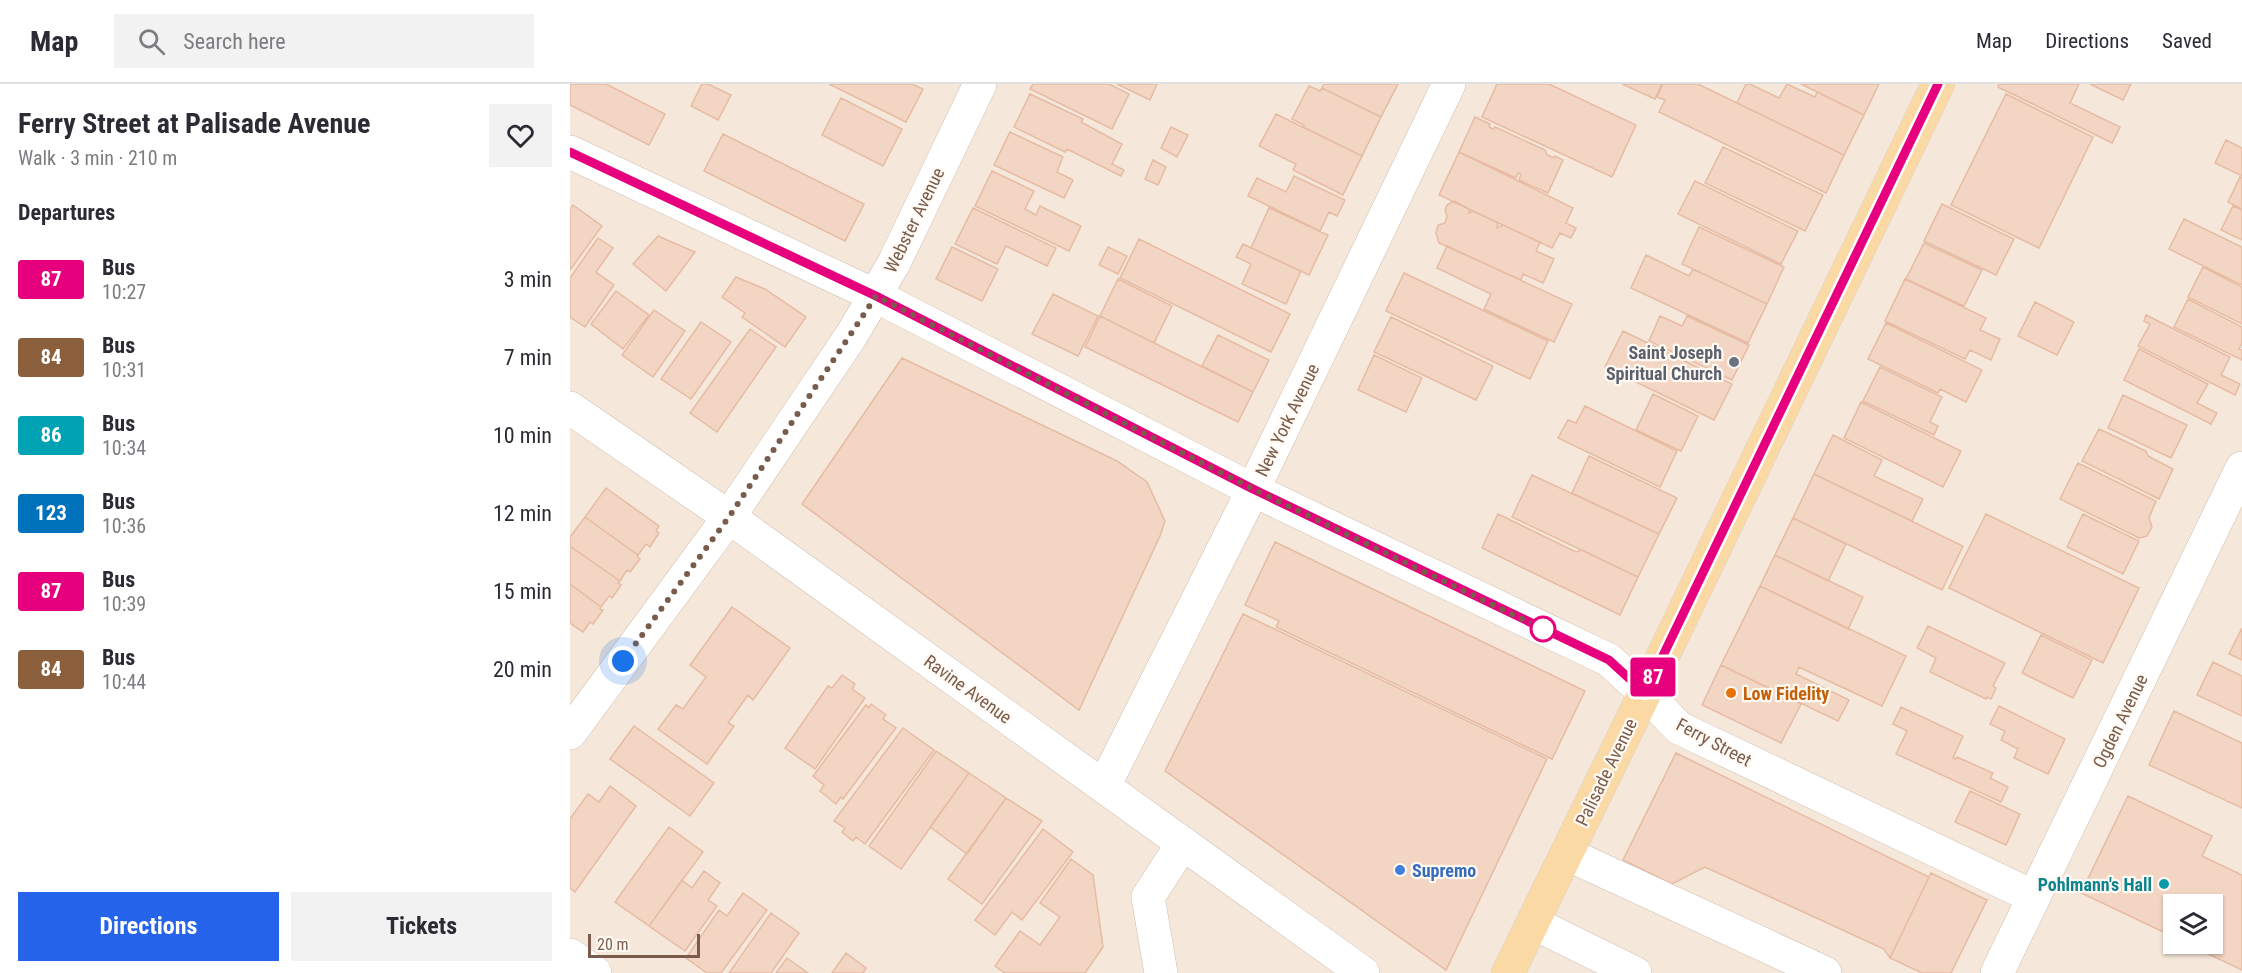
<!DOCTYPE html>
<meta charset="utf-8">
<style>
:root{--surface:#fff;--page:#f2f2f3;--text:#2b2b33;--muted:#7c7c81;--line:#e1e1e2;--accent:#2563eb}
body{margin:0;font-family:"Roboto Condensed",sans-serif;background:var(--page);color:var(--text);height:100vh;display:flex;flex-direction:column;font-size:22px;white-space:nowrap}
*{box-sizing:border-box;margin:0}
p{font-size:20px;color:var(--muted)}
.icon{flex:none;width:33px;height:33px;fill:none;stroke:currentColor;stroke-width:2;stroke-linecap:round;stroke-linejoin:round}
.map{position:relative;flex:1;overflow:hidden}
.drawer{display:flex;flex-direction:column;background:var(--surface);width:570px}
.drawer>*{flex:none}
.badge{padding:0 12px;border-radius:4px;font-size:21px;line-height:39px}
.buttons{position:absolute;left:1593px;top:810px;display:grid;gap:12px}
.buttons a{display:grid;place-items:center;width:60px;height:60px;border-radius:0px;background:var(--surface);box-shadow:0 2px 4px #0004;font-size:30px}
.scale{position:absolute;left:18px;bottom:15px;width:112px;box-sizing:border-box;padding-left:6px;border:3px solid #7a5c4d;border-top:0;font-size:16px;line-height:21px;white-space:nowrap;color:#7a5c4d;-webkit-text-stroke:4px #fffaf3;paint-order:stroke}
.you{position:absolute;width:30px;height:30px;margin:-15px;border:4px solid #fff;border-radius:50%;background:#1a73e8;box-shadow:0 0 0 9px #1a73e833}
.map>.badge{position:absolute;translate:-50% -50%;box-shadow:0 0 0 3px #fff}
h2{padding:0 18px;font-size:22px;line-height:54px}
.round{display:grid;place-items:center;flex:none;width:63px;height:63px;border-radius:0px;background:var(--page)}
.summary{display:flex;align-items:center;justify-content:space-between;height:102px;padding:0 18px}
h1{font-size:28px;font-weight:700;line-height:45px}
.cta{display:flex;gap:12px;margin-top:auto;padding:12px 18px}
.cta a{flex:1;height:69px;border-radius:0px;background:var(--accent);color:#fff;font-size:24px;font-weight:700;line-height:69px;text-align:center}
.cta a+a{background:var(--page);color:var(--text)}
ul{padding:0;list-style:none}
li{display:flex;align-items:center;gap:18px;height:78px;padding:0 18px}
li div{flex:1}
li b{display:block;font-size:22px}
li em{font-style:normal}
li .badge{min-width:66px;font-weight:700;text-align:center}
header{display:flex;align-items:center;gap:36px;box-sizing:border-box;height:84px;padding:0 30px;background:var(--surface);border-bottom:2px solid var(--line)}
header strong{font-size:28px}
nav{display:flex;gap:33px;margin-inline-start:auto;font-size:21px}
.search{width:420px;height:54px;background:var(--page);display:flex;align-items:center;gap:15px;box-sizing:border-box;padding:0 21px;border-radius:0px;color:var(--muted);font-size:22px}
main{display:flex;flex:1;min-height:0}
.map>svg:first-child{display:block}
</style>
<header>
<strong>Map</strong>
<div class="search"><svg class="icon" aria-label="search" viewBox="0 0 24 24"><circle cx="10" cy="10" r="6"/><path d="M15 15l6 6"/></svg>Search here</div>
<nav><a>Map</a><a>Directions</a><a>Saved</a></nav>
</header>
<main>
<section class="drawer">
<div class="summary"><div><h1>Ferry Street at Palisade Avenue</h1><p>Walk · 3 min · 210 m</p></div><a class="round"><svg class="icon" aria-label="heart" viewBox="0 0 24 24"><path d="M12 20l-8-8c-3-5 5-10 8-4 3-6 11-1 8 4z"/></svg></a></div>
<h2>Departures</h2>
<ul>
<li><span class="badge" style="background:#e6007e;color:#fff">87</span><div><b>Bus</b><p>10:27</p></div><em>3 min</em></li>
<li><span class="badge" style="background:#8b5e3c;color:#fff">84</span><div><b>Bus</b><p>10:31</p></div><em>7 min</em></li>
<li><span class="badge" style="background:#00a3b4;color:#fff">86</span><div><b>Bus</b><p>10:34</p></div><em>10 min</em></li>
<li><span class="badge" style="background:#0072bc;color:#fff">123</span><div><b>Bus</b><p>10:36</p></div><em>12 min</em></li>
<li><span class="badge" style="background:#e6007e;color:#fff">87</span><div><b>Bus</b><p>10:39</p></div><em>15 min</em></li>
<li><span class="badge" style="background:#8b5e3c;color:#fff">84</span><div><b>Bus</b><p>10:44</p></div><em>20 min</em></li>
</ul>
<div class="cta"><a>Directions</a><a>Tickets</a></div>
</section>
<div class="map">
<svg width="1672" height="889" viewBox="0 0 1672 889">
<rect width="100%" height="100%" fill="#fdf6ec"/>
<path fill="#f5e8da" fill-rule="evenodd" d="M 0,0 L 1672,0 L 1672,889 L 0,889 ZM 1604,820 L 1642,820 L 1642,860 L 1604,860 Z"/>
<path fill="#f3d5c3" stroke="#e6bba3" stroke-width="1.5" d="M 0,0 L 36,0 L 95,30 L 79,61 L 0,21 Z
M 132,0 L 138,0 L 161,11 L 148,36 L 121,22 Z
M 259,0 L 342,0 L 353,5 L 336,38 Z
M 463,0 L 539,0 L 559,10 L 542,45 L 460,5 Z
M 547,0 L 587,0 L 580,16 Z
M 754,0 L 828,0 L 811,33 L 752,4 Z
M 927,0 L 979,0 L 1066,41 L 1042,93 L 912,33 Z
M 1052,0 L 1092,0 L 1085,15 Z
M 1093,0 L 1128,0 L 1274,71 L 1256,109 L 1089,28 L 1095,16 L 1087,13 Z
M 1176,0 L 1180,0 L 1209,14 L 1217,0 L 1245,13 L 1247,8 L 1294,31 L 1274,71 L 1167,19 Z
M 1231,0 L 1309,0 L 1294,31 Z
M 1429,0 L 1509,0 L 1500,19 L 1550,43 L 1542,59 L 1428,3 Z
M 1520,0 L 1561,0 L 1553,16 Z
M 739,2 L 750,7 L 752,4 L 811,33 L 792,72 L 733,43 L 734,41 L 722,35 Z
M 460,10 L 513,35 L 511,38 L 552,60 L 542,80 L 554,86 L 551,92 L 497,65 L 495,68 L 444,43 Z
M 1436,10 L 1523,53 L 1469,164 L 1381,121 Z
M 271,14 L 332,45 L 313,82 L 252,51 Z
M 706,30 L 792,72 L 773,111 L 723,86 L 726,80 L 689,62 Z
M 905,33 L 920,40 L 919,43 L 923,45 L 925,43 L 975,66 L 977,71 L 984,74 L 985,72 L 993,76 L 978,109 L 949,96 L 951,90 L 948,89 L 946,94 L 889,68 Z
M 601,43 L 618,51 L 607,73 L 591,64 Z
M 440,48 L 493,73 L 487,88 L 503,96 L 494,114 L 424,81 Z
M 153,50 L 294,120 L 275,157 L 134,87 Z
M 1656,56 L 1672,64 L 1672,92 L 1645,79 Z
M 1153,63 L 1253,111 L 1235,147 L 1135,99 Z
M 889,68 L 1003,124 L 996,139 L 1006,144 L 1001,154 L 990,149 L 982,164 L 869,111 Z
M 583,76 L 596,83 L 588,101 L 575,95 Z
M 422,87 L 464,107 L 455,125 L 466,131 L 470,122 L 511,142 L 499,167 L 405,122 Z
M 724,92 L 775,116 L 767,132 L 759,128 L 750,147 L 678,112 L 687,94 L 716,108 Z
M 1670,93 L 1672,94 L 1672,125 L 1658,118 Z
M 1125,97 L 1228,147 L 1211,180 L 1108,130 Z
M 884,117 L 899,125 L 899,129 L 903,127 L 928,139 L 927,144 L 933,141 L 970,158 L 966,167 L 984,175 L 973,199 L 953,190 L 951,196 L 869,159 L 866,149 L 868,141 L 875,139 L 877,132 L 875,126 L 877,121 Z
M 1372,120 L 1444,155 L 1426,191 L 1354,157 Z
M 3,121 L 32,142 L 0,186 L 0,125 Z
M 1663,122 L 1672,126 L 1672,156 L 1651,146 Z
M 403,124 L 486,164 L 477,182 L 436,162 L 427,180 L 385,160 Z
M 699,124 L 758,151 L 739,191 L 681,164 Z
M 1614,135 L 1672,163 L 1672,201 L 1599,165 Z
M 1129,143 L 1214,183 L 1197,220 L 1112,180 Z
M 88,152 L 125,168 L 96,207 L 63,180 Z
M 28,154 L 43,164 L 26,188 L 44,201 L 15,243 L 0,233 L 0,194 Z
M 569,155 L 720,230 L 701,268 L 550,194 Z
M 1354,159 L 1412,186 L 1394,222 L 1336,195 Z
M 673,160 L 731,187 L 716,220 L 672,200 L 681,180 L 666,173 Z
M 877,162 L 1002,220 L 984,258 L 914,225 L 921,210 L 867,184 Z
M 382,163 L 428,185 L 412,217 L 366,195 Z
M 538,163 L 557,172 L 548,190 L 529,181 Z
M 1076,171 L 1119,192 L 1123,185 L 1197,220 L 1178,259 L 1061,204 Z
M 1633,183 L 1672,203 L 1672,240 L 1618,213 Z
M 834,189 L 978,257 L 960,295 L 816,227 Z
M 166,193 L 195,205 L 236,233 L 215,263 L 172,233 L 175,229 L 152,213 Z
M 548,195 L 602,222 L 584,259 L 530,232 Z
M 1335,195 L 1416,234 L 1410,246 L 1430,255 L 1421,276 L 1400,266 L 1395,275 L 1315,237 Z
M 46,207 L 79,231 L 53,265 L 21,240 Z
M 483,210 L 528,232 L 508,272 L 462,250 Z
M 1618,215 L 1672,243 L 1672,259 L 1669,265 L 1672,266 L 1672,276 L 1604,243 Z
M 1465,218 L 1504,238 L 1487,271 L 1448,252 Z
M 84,226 L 115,247 L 83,293 L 52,271 Z
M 1576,231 L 1660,273 L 1651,291 L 1670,300 L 1665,311 L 1568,262 L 1580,240 L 1574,237 Z
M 530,232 L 683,308 L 668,338 L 515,263 Z
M 1090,232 L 1112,242 L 1117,232 L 1179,261 L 1162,296 L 1079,257 Z
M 821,233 L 923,282 L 906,316 L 804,268 Z
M 131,238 L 161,258 L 121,315 L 91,295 Z
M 1316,239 L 1412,286 L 1396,318 L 1370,305 L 1368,309 L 1298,275 Z
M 180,245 L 206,263 L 147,348 L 120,329 Z
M 1053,247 L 1162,300 L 1144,336 L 1035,283 Z
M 648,251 L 699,276 L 683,308 L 632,282 Z
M 1569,265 L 1638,300 L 1627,319 L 1647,329 L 1641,340 L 1554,296 Z
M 804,271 L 852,294 L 836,328 L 788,306 Z
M 332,274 L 547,377 L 577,398 L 595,437 L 590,452 L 509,626 L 232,420 Z
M 1310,283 L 1372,313 L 1360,338 L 1368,342 L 1364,351 L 1293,317 Z
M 1083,310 L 1128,332 L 1111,367 L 1066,346 Z
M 1553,311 L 1617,341 L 1601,374 L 1538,344 Z
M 1291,318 L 1391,367 L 1373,403 L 1274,354 Z
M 1015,322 L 1107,367 L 1090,403 L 988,354 L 998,336 L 1006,339 Z
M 1529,345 L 1576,367 L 1578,372 L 1603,385 L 1589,415 L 1512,377 Z
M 1263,351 L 1312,376 L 1304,392 L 1353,415 L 1342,437 L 1244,390 Z
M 1019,372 L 1107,414 L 1089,450 L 1002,409 Z
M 1508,379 L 1586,417 L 1579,434 L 1582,443 L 1577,452 L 1569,454 L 1490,415 Z
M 1244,390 L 1393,462 L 1372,506 L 1223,434 Z
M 962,391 L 1089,450 L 1068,493 L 942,433 Z
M 36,404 L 89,442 L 86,447 L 89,449 L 80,463 L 76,460 L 68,471 L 15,433 Z
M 928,430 L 1006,468 L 1012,466 L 1068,493 L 1050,531 L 912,464 Z
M 1416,430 L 1569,504 L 1533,579 L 1379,504 Z
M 1513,430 L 1569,457 L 1553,490 L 1497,463 Z
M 15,433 L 68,471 L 67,472 L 70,475 L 60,488 L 57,486 L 50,497 L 0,462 L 0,453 Z
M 1223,434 L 1276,460 L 1258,497 L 1205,471 Z
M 705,458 L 1015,607 L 982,675 L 706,543 L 709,537 L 675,521 Z
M 0,462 L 50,497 L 48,499 L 51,501 L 42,514 L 39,512 L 31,523 L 0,500 Z
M 1205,471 L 1293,513 L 1278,545 L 1190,502 Z
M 0,500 L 31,523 L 30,525 L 33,526 L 23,540 L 20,538 L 13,548 L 0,539 Z
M 1190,502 L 1336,572 L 1312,622 L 1229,583 L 1226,590 L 1279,616 L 1268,637 L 1151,581 Z
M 162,523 L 220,564 L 183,616 L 178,611 L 158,639 L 164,642 L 137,680 L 88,645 L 106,621 L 113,625 L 136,593 L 120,581 Z
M 673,530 L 977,675 L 876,886 L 595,687 Z
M 1358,542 L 1435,579 L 1423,602 L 1426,604 L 1421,615 L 1417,613 L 1416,615 L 1360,588 L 1366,574 L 1347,564 Z
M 1672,544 L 1672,576 L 1659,570 Z
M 1471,551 L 1522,576 L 1503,614 L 1452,589 Z
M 1643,578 L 1672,592 L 1672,632 L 1627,611 Z
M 1151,581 L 1231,620 L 1211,659 L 1132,621 Z
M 272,591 L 285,600 L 282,605 L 295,614 L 245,685 L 215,664 L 258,602 L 262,604 Z
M 301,620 L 316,631 L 313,635 L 326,644 L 273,715 L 271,713 L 266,720 L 250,707 L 254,701 L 243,692 L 296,621 L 299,624 Z
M 1429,622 L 1495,655 L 1478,690 L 1444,674 L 1448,665 L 1431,656 L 1435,647 L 1420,640 Z
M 1331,623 L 1393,652 L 1383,674 L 1386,675 L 1387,673 L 1423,689 L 1420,694 L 1438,703 L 1431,718 L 1326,670 L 1337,647 L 1323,640 Z
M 1604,627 L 1672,659 L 1672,724 L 1579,681 Z
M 64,642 L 144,699 L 120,732 L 40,675 Z
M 333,644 L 364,666 L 295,760 L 286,753 L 283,757 L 272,748 L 275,744 L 264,737 Z
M 366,667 L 399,689 L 331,785 L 299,762 Z
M 1106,669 L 1359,793 L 1320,874 L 1314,865 L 1135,783 L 1102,800 L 1053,776 Z
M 399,689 L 436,714 L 397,770 L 360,743 Z
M 40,702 L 66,722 L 5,808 L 0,804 L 0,735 L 18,710 L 29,718 Z
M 1400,707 L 1450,730 L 1436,761 L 1385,738 Z
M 1558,712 L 1642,752 L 1632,772 L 1672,791 L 1672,886 L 1617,860 L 1642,860 L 1642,820 L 1604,820 L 1604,853 L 1511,809 Z
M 436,714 L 472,737 L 412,820 L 378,795 Z
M 99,743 L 133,768 L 79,842 L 45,818 Z
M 473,745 L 503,768 L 452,836 L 442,828 L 425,851 L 405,836 Z
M 501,775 L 523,791 L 533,863 L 515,889 L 435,889 L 425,882 L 450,847 L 470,861 L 490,833 L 470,819 Z
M 134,787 L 150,799 L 138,816 L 147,822 L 115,867 L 79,842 L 112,796 L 122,804 Z
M 1361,789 L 1417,816 L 1381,889 L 1352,889 L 1320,874 Z
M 173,809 L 197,826 L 151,889 L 137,889 L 116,874 L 149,826 L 157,832 Z
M 201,829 L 229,849 L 201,889 L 159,889 Z
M 276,869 L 296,884 L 293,889 L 262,889 Z
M 217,874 L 238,889 L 206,889 Z"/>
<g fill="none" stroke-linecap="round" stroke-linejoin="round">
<g stroke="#d1beb0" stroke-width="34">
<path id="minor" d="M 0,68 L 306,212 L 683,406 L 1039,576 L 1075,609 L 1109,644 L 1464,813
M 0,324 L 159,433 L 793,889
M 0,649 L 159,433 L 281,252 L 324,179 L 410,0
M 534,702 L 683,406 L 879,0
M 997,770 L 1255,889
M 963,839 L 1065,889
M 0,871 L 25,889
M 591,889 L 578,813 L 613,759
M 1427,889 L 1672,384"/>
</g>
<g stroke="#dad1cd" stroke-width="34">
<path id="major" d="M 938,889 L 1075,609 L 1368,0"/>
</g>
<use href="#minor" stroke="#fff" stroke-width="33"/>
<use href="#major" stroke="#fbd9a5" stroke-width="33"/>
</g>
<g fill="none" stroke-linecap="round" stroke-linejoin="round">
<g stroke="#fff" stroke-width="14">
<path id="line" d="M 0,68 L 306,212 L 683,405 L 1039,576 L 1075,609 L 1368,0"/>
</g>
<use href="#line" stroke="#e6007e" stroke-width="9"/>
<path stroke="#7a5c4d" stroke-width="6" stroke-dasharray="0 10.8" d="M 53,577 L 159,433 L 306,212 L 683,405 L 973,545"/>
</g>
<circle fill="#6b7280" stroke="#fffaf3" stroke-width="2" cx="1164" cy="278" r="6"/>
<circle fill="#fff" stroke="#e6007e" stroke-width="3" cx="973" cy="545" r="12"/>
<circle fill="#e8710a" stroke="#fffaf3" stroke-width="2" cx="1161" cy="609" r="6"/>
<circle fill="#3f7fe0" stroke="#fffaf3" stroke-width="2" cx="830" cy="786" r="6"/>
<circle fill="#0f9aa8" stroke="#fffaf3" stroke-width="2" cx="1594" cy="800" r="6"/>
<g text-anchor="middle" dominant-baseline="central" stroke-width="4.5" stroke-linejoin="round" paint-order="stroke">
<g font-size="18" fill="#7a5c4d" stroke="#fffaf3">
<text transform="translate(344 136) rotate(-64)">Webster Avenue</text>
<text transform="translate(717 336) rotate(-64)">New York Avenue</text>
<text transform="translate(398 605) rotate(36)">Ravine Avenue</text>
<text transform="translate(1550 637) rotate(-64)">Ogden Avenue</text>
<text transform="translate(1144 658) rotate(28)">Ferry Street</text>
<text transform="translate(1036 688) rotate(-64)">Palisade Avenue</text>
</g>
<g font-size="18" font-weight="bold" fill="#5b616d" stroke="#fffaf3" text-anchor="end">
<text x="1152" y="268">Saint Joseph<tspan x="1152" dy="21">Spiritual Church</tspan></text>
</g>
<g font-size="18" font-weight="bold" fill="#c56008" stroke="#fffaf3" text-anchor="start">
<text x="1173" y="609">Low Fidelity</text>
</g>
<g font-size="18" font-weight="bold" fill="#366cbe" stroke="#fffaf3" text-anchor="start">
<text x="842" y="786">Supremo</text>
</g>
<g font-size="18" font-weight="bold" fill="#0d838f" stroke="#fffaf3" text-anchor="end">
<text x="1582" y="800">Pohlmann's Hall</text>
</g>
</g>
</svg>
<div class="buttons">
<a><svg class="icon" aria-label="layers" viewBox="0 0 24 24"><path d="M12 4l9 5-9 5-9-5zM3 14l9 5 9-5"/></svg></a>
</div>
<div class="scale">20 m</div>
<div class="you" style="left:53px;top:577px"></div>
<b class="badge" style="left:1083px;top:593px;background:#e6007e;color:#fff">87</b>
</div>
</main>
